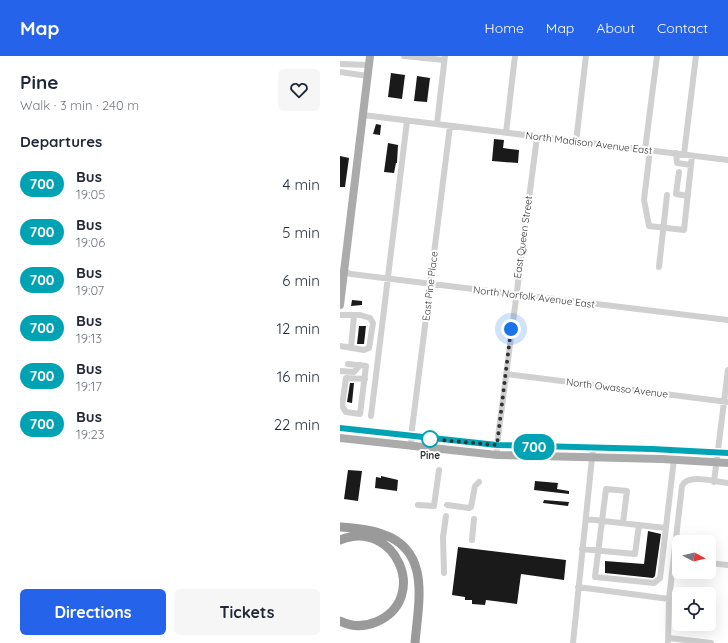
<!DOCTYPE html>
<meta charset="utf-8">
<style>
:root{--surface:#fff;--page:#f6f6f7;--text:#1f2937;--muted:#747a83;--accent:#2563eb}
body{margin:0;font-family:Quicksand,sans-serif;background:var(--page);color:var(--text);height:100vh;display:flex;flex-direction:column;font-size:15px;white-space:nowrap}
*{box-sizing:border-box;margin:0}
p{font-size:13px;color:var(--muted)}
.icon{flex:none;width:22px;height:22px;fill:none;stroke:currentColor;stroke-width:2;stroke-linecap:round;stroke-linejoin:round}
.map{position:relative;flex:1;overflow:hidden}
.panel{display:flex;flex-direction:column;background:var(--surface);width:340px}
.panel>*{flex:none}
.badge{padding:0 8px;border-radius:13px;font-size:14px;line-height:26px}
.needle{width:26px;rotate:97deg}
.buttons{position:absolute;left:332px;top:479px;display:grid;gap:8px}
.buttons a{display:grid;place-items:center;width:44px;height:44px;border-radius:6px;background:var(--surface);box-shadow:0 4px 16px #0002;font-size:20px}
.you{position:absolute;width:20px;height:20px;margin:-10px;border:3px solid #fff;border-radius:50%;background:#1a73e8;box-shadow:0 0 0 6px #1a73e833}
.map>.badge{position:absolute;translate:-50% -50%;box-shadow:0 0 0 2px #fff}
h2{padding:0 20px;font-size:15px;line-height:36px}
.round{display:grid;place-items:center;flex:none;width:42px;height:42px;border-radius:6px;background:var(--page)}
.overview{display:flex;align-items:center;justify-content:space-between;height:68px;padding:0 20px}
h1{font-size:19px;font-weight:700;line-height:30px}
.primary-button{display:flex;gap:8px;margin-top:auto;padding:8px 20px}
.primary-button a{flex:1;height:46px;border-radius:6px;background:var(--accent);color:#fff;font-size:16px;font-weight:700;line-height:46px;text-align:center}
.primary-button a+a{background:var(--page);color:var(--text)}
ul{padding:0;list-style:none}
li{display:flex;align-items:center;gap:12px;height:48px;padding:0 20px}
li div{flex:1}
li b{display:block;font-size:15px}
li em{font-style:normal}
li .badge{min-width:44px;font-weight:700;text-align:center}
header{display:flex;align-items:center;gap:24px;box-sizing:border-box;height:56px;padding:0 20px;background:var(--accent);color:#fff}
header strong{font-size:19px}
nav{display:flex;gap:22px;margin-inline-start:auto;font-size:14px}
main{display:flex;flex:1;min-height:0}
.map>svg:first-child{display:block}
</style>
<header>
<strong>Map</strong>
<nav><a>Home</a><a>Map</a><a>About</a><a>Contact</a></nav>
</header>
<main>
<section class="panel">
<div class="overview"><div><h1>Pine</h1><p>Walk · 3 min · 240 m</p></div><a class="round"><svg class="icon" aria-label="heart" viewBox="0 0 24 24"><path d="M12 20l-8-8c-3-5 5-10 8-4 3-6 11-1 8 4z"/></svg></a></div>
<h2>Departures</h2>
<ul>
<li><span class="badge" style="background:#00a3b4;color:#fff">700</span><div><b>Bus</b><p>19:05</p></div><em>4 min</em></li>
<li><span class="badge" style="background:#00a3b4;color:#fff">700</span><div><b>Bus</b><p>19:06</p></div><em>5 min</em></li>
<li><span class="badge" style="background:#00a3b4;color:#fff">700</span><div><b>Bus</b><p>19:07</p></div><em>6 min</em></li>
<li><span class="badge" style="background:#00a3b4;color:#fff">700</span><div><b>Bus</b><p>19:13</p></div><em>12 min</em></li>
<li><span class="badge" style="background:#00a3b4;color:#fff">700</span><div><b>Bus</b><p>19:17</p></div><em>16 min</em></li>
<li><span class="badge" style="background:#00a3b4;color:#fff">700</span><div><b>Bus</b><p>19:23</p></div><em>22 min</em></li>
</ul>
<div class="primary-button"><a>Directions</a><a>Tickets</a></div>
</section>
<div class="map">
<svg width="388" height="587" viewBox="0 0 388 587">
<rect width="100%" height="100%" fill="#fff"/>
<path fill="#1a1a1a" d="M 51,17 L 65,19 L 62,43 L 48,41 Z
M 77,20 L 90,22 L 87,46 L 74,45 Z
M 36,68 L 41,69 L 40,79 L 33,78 Z
M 154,83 L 164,84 L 163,92 L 179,94 L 178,107 L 152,105 Z
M 48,87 L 58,89 L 57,107 L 56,107 L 54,117 L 44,116 Z
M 0,100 L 9,102 L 5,131 L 0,131 Z
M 12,244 L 22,245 L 22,249 L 11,250 Z
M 19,270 L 26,270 L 24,288 L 17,288 Z
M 10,327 L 14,327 L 12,347 L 7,346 Z
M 8,414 L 22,415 L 18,445 L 4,443 Z
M 41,420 L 58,424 L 57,435 L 35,432 L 36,421 L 41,422 Z
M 195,425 L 218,427 L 217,433 L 229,435 L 229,438 L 194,434 Z
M 204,444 L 229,446 L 228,450 L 203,447 Z
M 308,475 L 321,478 L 315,520 L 313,522 L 265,517 L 265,505 L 304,508 Z
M 118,491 L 226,504 L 224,524 L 181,518 L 177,548 L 146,544 L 145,549 L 132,548 L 132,544 L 125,544 L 125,541 L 112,539 Z"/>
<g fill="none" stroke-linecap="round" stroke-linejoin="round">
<path stroke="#d0d0d0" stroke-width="6" d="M 64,0 L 104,4
M 0,8 L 29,9
M 0,16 L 28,20
M 23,59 L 388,104
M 97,68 L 105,0
M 166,77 L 175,0
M 236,86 L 246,0
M 305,94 L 317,0
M 310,94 L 304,144 L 309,170 L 344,174 L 352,100
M 336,97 L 337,107 L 351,109
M 344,98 L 356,0
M 339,116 L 336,138 L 348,140
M 319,211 L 327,139
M 0,215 L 11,218 L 388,264
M 0,259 L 20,259 L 30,262 L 33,267 L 29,292 L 24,294 L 0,290
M 11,292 L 14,260
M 8,308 L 26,310 L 20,358 L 6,356 L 2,350 L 6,322 L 25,323
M 0,315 L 14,316 L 20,309
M 166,318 L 388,346
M 31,360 L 67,65
M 72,391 L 71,381 L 110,70
M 157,399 L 157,389 L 197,81
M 374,426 L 388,314
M 78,449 L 94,450 L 99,414
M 107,449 L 129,452 L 131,451 L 135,430 L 139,426
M 246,463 L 325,472
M 283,467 L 287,435 L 266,433 L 255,521 L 314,527 L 320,522 L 334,403
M 132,484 L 134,463
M 242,493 L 295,498 L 299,469
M 369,507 L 388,509
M 104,517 L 103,481 L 106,460
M 238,531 L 329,543
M 329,582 L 371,587
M 233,587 L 253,392
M 328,587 L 329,543 L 342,430 C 347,417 376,426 388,427"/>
<path stroke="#ababab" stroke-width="8" d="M 0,249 L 30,0
M 0,372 L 157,389 L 312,393 L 388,397
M 0,382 L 157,399 L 322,403 L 388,407"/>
<path stroke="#9a9a9a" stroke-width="9" d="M 0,471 C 14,472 29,473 42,478 C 92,494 78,548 75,587
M 0,484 C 55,461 91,543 36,566 C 24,571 12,571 0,565"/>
</g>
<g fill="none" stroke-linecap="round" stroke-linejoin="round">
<g stroke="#fff" stroke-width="9">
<path id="line" d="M 0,372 L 157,389 L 312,393 L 388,397"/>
</g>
<use href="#line" stroke="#00a3b4" stroke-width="6"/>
<path stroke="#333" stroke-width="4" stroke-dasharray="0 7.2" d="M 90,383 L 157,389 L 171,273"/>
</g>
<circle fill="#fff" stroke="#00a3b4" stroke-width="2" cx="90" cy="383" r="8"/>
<g text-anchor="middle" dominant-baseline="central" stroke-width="4" stroke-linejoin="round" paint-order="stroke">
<g font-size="10" fill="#333" stroke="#fff">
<text transform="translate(249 87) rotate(7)">North Madison Avenue East</text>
<text transform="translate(183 181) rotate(-82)">East Queen Street</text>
<text transform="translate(90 230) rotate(-83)">East Pine Place</text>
<text transform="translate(194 241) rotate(7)">North Norfolk Avenue East</text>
<text transform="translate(277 332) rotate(7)">North Owasso Avenue</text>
</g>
<g font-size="10" font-weight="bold" fill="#333" stroke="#fff">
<text x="90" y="399">Pine</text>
</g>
</g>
</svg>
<div class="buttons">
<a><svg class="needle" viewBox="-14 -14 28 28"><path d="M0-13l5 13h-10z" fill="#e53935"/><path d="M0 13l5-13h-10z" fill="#747a83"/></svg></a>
<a><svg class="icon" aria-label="locate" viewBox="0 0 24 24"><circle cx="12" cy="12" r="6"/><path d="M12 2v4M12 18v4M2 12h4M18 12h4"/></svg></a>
</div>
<div class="you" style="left:171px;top:273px"></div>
<b class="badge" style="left:194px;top:391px;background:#00a3b4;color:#fff">700</b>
</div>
</main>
